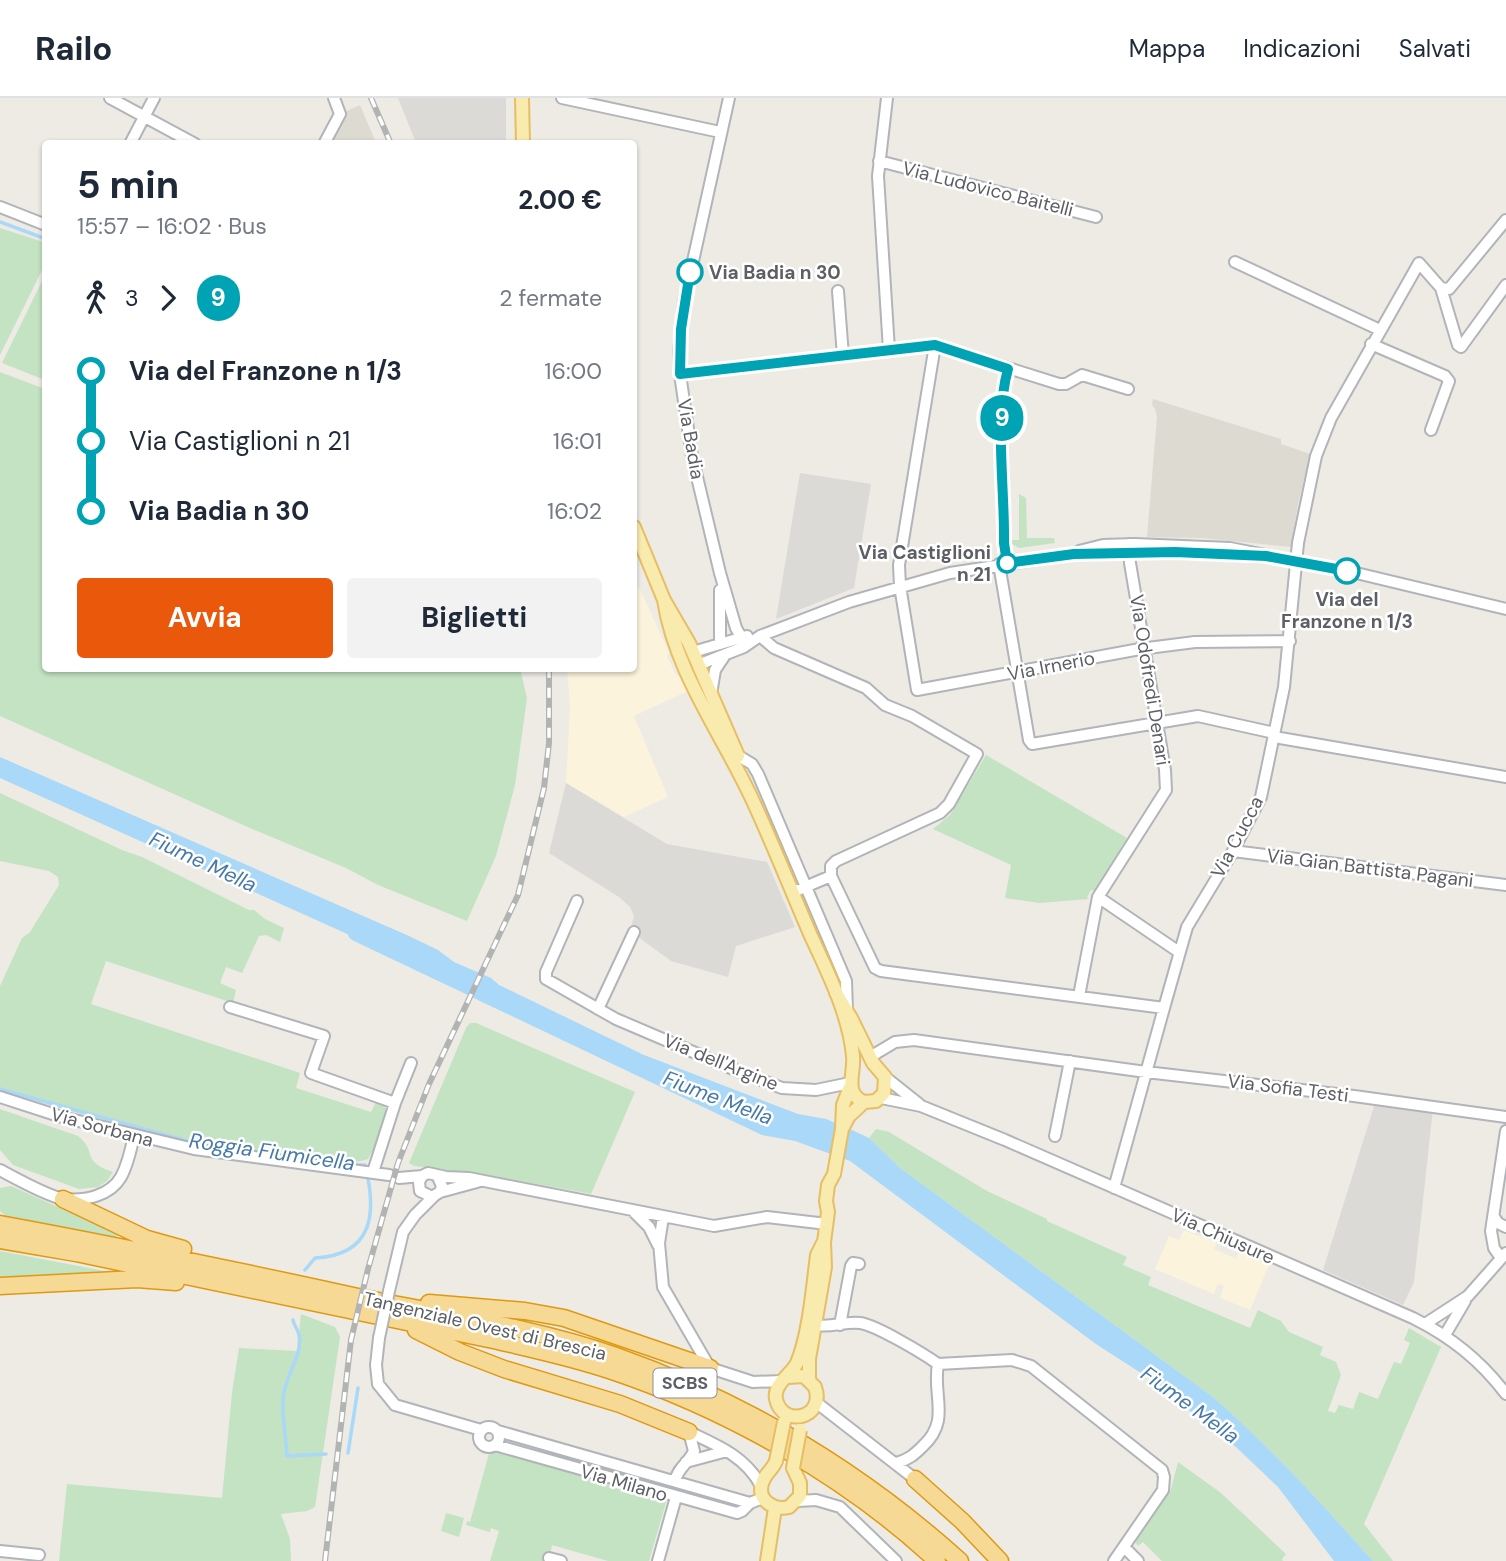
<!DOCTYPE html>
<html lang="it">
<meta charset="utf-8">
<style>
:root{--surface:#fff;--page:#f2f2f3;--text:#1f2937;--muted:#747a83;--line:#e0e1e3;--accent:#ea580c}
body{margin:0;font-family:"DM Sans",sans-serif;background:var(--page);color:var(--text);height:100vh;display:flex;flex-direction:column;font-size:26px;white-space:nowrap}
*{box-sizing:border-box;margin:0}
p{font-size:23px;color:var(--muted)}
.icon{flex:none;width:38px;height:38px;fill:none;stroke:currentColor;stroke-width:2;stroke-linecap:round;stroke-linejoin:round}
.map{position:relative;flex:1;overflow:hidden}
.side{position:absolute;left:42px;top:42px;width:595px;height:532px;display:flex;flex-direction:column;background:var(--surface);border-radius:7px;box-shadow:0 2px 5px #0004}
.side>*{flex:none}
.badge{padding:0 14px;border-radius:23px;font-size:24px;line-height:46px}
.map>.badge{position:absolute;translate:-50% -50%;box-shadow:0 0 0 4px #fff}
.legs{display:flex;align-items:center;gap:10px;height:77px;padding:0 35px;font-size:23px}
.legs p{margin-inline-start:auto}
.head{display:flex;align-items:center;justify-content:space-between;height:119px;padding:0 35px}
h1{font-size:38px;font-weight:700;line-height:52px}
.cta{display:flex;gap:14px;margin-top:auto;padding:14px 35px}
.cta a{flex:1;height:80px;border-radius:7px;background:var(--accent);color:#fff;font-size:28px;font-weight:700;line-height:80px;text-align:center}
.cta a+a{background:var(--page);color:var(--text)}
ul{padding:0 35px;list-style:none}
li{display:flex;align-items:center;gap:24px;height:70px;font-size:26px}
li i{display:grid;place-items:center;width:10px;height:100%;margin:0 9px;background:currentColor}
li i::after{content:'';width:18px;height:18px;margin:-9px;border:5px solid;border-radius:50%;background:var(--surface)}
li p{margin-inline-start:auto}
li:first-child i{background:linear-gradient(#0000 50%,currentColor 0)}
li:last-child i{background:linear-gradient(currentColor 50%,#0000 0)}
header{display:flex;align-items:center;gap:42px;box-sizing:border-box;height:98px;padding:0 35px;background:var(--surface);border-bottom:2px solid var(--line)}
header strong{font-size:33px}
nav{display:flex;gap:38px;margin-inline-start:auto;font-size:24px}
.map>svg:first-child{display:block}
</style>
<header>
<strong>Railo</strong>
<nav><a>Mappa</a><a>Indicazioni</a><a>Salvati</a></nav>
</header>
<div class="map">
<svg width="1506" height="1463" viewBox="0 0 1506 1463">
<rect width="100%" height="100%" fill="#edebe4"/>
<path fill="#fbf3db" d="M 639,489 L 669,554 L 667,558 L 676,577 L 682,580 L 688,593 L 634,618 L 668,699 L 624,719 L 566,685 L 570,609 L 567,571 L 634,570 L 634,491 Z
M 1184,1132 L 1217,1145 L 1214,1151 L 1230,1158 L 1236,1161 L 1239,1154 L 1269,1167 L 1250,1212 L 1220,1200 L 1224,1188 L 1218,1186 L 1214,1196 L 1155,1171 L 1169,1138 L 1179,1142 Z"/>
<path fill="#dcdad6" d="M 398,0 L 506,0 L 506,45 L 416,45 Z
M 800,375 L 871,386 L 854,490 L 776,521 Z
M 566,685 L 667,746 L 767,764 L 795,829 L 736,848 L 728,879 L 671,863 L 630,833 L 634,818 L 630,809 L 619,799 L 549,755 Z
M 1375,1005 L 1433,1011 L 1414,1184 L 1403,1207 L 1323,1172 Z"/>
<path fill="#dddad2" d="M 360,7 L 376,45 L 326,46 L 342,15 Z
M 1153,301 L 1281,341 L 1281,346 L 1310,356 L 1298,406 L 1291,449 L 1201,440 L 1147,439 L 1157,319 L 1155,311 L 1152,307 Z"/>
<path fill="#c3e3c2" d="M 0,130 L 46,145 L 45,166 L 0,257 Z
M 45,177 L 45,282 L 2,265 Z
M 0,274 L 45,291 L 46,570 L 520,571 L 527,600 L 515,687 L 496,758 L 467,823 L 378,787 L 346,770 L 252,731 L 0,618 Z
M 1019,396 L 1026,400 L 1027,440 L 1054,440 L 1055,445 L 1019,450 L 1012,446 L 1011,442 L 1019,442 Z
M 986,657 L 1127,740 L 1094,793 L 1091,792 L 1087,799 L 1089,801 L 1039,805 L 1005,800 L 1011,767 L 933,731 L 950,717 Z
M 0,695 L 122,752 L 142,759 L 249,812 L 254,812 L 265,821 L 284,830 L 280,844 L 266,837 L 259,838 L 242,875 L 226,869 L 220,885 L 236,892 L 233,905 L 106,863 L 91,906 L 300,975 L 296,990 L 371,1014 L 376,1004 L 385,1007 C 389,1017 375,1051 368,1061 C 346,1069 316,1061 293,1058 C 193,1046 96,1024 0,991 L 0,888 L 22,840 L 30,834 L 59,787 L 58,779 L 49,773 L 0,763 Z
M 470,925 L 476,925 L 635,994 L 591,1096 L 494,1078 L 414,1068 L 409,1065 L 466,930 Z
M 0,1011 L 78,1038 C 98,1054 80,1063 113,1074 L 107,1083 L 98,1089 L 79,1091 L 13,1067 L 0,1052 Z
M 876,1031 L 889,1034 L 987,1093 L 1047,1121 L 1047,1123 L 1127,1159 L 1123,1167 L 1151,1179 L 1148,1187 L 1250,1230 L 1258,1212 L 1281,1223 L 1289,1234 L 1323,1249 L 1320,1257 L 1336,1264 L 1341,1277 L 1328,1313 L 1335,1315 L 1339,1307 L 1353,1311 L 1359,1294 L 1378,1301 L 1394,1264 L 1401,1266 L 1410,1245 L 1404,1242 L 1409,1230 L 1441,1249 L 1364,1426 L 1393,1463 L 1373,1463 C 1322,1406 1271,1350 1213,1299 L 900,1070 L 869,1040 Z
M 11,1088 L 118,1136 L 117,1140 L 7,1119 L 0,1113 L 0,1090 Z
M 0,1153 L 115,1175 L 0,1183 Z
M 301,1216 L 335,1229 L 340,1239 L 315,1409 L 307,1413 L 281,1416 L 290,1441 L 291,1463 L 59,1463 L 67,1386 L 222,1400 L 232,1295 L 239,1250 L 297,1253 Z
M 490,1352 L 667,1401 L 649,1463 L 608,1463 L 552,1447 L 549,1462 L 546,1463 L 490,1463 L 499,1433 L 491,1430 L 490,1434 L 466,1427 L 467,1423 L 470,1424 Z
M 1178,1364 L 1221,1395 L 1286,1456 L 1282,1461 L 1283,1463 L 1162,1463 L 1143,1444 L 1138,1448 L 1135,1444 L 1171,1391 Z
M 446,1415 L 464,1420 L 459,1439 L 441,1433 Z"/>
<path fill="#a9d8f8" d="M 0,659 L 409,838 L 438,852 L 454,864 L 491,880 L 499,887 L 644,957 L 798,1016 L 826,1021 L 850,1031 L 869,1040 L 900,1070 L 1213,1299 C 1271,1350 1322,1406 1373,1463 L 1334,1463 L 1278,1389 L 1236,1349 L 1144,1277 L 1096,1246 L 850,1063 L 795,1043 L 762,1037 L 478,902 L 469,886 L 463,881 C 425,871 393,844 354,839 L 0,680 Z"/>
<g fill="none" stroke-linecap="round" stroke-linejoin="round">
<path stroke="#a9d8f8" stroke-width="3.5" d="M 0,124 L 46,141
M 0,991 L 205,1048
M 305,1172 L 315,1160 C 374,1157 377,1114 365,1067 L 351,1067
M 293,1222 C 294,1228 298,1231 299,1237 C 303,1259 283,1280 283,1302 C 282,1320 286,1340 287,1358 L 326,1356
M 348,1355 L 358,1290"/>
<path stroke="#a9d8f8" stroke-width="19" d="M 357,834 L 494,899"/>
<g stroke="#b1b4b8" stroke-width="14">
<path id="minor" d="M 110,0 L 195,46
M 562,0 L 720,34
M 729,0 L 684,204 L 679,254 L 680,276 L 692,358 L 720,475 L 736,530 L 741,539
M 887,0 L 878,78 L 889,252
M 130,46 L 154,0
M 324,46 L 340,16 L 334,0
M 879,63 L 1096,119
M 0,109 L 46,127
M 1235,164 L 1380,232
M 1441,190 L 1458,247 L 1461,249 L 1506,187
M 838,193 L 843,258
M 1371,246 L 1445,278 L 1449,283 L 1431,332
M 935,247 L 899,467 L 900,488 L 917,592 L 1140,551 L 1195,544 L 1290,543
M 680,276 L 935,247 L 1059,286 L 1066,286 L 1082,277 L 1128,291
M 1079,453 L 1103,447 L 1135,446 L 1230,450 L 1352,474 L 1506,511
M 1007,465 C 1002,447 1005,429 1004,411 C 1002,369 997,311 1008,271
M 999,466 L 1029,642 L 1032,646 L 1198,618 L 1270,634 L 1280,640 L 1506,679
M 760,538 L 774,550 L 866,590 L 885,607 L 912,618 L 977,656 L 949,706 L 940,715 L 836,763 L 831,768 L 831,778 L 875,870 L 881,873 L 1164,910 L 1187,829 L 1233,753 L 1261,699 L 1284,589 L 1298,445 L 1316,358 L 1331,320 L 1419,165 L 1441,190 L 1449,191 L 1506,122
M 720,546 L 720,492
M 693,554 L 747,538
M 698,567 L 744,549 L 760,538 L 849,504 L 950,475 L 1074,456 L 1175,454 L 1266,459
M 711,596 L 715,572 L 725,557
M 737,657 L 752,666 L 758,676 L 846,883 L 847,912
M 1233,753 L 1506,787
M 798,792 L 831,778
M 1098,799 L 1179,854
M 577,803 L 546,874 L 546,881 L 616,921 L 740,974 L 782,990 L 816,992 L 850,985
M 1079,898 L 1098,799 L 1166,692 L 1165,672 L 1130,465 L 1129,446
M 230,909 L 324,938 L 311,975 L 395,1005 L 373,1074
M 598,911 L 634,834
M 870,959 L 895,944 L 914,942 L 1146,974 L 1354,998 L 1506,1019
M 885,979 L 919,1006
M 0,999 L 62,1019 L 194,1051 L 389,1077
M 881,1000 L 921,1008 L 1005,1042 L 1413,1220 C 1451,1239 1480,1262 1506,1296
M 395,1005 L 411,965
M 1055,1038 L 1070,963
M 0,1072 C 15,1080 49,1099 64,1101 C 85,1103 110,1098 121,1079 C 128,1066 131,1052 134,1037
M 422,1078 L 419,1084 L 420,1093 L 432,1099 L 440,1094 L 442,1088 L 437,1077
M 399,1080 L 422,1078 L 428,1075 L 446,1079 L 469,1080 L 714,1128 L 767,1119 L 827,1126
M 1114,1090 L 1164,910
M 440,1094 L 477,1084
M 635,1115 L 649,1129 L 658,1147
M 663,1119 L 659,1145 L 663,1189 L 710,1270 L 753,1284 L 782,1283
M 1494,1119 L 1498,1125 L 1506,1129
M 1501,1160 L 1494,1150 L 1491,1133 L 1506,1033
M 389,1193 L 403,1134 L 415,1117 L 434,1098
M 1425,1226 L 1468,1198 L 1506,1155
M 816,1227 C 831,1230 845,1223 860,1225 C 876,1227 924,1256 938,1266
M 840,1227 L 851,1168 L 853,1165 L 859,1166
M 1445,1237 L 1465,1203
M 379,1240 L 376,1267 L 378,1286 L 395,1307 L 481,1332
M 938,1266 L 1012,1262 L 1031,1268 L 1162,1372 L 1164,1379 L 1163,1392 L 1114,1463
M 817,1305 L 915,1381
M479 1339a10 10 0 1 1 20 0a10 10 0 1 1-20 0Z
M 498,1333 L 750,1405
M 689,1334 C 717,1347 746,1359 761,1388
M 495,1347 L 737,1415 L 742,1413 L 750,1405 L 763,1400
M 686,1364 L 727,1353
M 896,1365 C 908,1362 914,1357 923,1348 C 951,1322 932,1298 938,1266
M 675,1383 C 678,1369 689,1365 694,1353 L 689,1334
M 797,1403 L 816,1402 L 840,1409 L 896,1463
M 1124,1449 L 1138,1463
M 0,1453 L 39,1457
M 549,1460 L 561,1463
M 658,1463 L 676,1399"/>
</g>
<g stroke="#e6be64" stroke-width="16">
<path id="major" d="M 522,0 L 523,46
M 634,429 L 664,502 L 689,545 L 738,658
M 664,502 C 675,574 722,636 752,701 C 773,746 791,792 811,838 C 828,875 849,916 853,958 C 855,975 843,995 864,1004 L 876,1003 L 884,995 L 885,979 L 873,965 L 851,920 L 836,895
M 842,1031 L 849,1018 L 864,1004
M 788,1279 L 804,1278 L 815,1289 C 826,1321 782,1330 776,1301 C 773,1286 791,1277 797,1265 C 809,1237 813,1188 817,1157 L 823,1145
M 809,1281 L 809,1261 L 825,1169 L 824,1144 L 828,1114 L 826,1103 L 828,1087 L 834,1076 L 842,1031 L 843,1007 L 850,989
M 776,1363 C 773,1371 766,1375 763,1383 C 755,1401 773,1413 789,1409 L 800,1398 L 800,1385 L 793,1370
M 767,1463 L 775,1410"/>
</g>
<g stroke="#e09912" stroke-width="19">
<path id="highway" d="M 63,1101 L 147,1141 L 183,1151
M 0,1126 C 120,1148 239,1173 358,1199 C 444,1217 533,1229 616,1258 C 743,1303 860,1373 960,1463
M 0,1142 L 76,1155 L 498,1243 C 536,1252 574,1260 612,1273 C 728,1312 847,1379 937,1463
M 0,1188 L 137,1181 L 176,1184
M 429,1205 L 525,1213 L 564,1220 L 710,1270
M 416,1232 L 460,1254 L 504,1271 L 620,1306 L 689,1334
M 915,1381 L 962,1423 L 1000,1463"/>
</g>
<use href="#minor" stroke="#fff" stroke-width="10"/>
<use href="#major" stroke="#f9eaae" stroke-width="12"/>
<use href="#highway" stroke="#f5d994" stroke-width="16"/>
<g stroke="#b2b3b3" stroke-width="6">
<path id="rail" d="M 371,0 L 391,46
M 325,1463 L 351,1242 L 368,1171 L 398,1065 L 429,986 L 518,797 L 544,690 L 549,645 L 549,570"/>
</g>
<use href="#rail" stroke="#fff" stroke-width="3.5" stroke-dasharray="10" stroke-linecap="butt"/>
<g stroke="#b1b4b8" stroke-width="14" stroke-linecap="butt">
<path id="minor-bridge" d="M 379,1240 L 389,1193"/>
</g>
<g stroke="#e6be64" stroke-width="16" stroke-linecap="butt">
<path id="major-bridge" d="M 776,1363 L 784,1324
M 793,1370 L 800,1332"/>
</g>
<use href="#minor-bridge" stroke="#fff" stroke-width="10"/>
<use href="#major-bridge" stroke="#f9eaae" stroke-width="12"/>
</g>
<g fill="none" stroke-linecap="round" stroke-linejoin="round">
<g stroke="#fff" stroke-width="16">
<path id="line-1" d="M 690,174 L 681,231 L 680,276 L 935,247 L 1008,271 C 994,320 1005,392 1004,445 L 1007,465 L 1074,456 L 1175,454 L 1266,458 L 1347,473"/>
</g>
<use href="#line-1" stroke="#00a3b4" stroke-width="10"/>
</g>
<g fill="#fff" stroke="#00a3b4" stroke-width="3.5">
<circle cx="690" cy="174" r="12"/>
<circle cx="1007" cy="465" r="9"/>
<circle cx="1347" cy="473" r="12"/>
</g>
<g text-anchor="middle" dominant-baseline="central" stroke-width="5" stroke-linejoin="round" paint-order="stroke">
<rect fill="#fff" stroke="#8d8f92" stroke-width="2" x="653.5" y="1270.5" width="63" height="29" rx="5"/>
<g font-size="18" font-weight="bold" fill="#5c5f63">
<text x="685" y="1285">SCBS</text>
</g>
<g font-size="19" fill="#5c5f63" stroke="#fff">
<text transform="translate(988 91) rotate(14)">Via Ludovico Baitelli</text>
<text transform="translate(691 341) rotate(80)">Via Badia</text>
<text transform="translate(1051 568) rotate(-11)">Via Irnerio</text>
<text transform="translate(1150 582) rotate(81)">Via Odofredi Denari</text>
<text transform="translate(1237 739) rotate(-62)">Via Cucca</text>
<text transform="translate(1370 770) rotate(7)">Via Gian Battista Pagani</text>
<text transform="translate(721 964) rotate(22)">Via dell'Argine</text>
<text transform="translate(1288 990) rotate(7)">Via Sofia Testi</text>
<text transform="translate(102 1029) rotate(15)">Via Sorbana</text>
<text transform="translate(1223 1138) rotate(24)">Via Chiusure</text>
<text transform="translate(485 1228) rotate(13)">Tangenziale Ovest di Brescia</text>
<text transform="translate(624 1385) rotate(16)">Via Milano</text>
</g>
<g font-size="19" font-weight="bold" fill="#5c5f63" stroke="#fff" text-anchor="start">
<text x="709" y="174">Via Badia n 30</text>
<text x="991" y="454" text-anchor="end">Via Castiglioni<tspan x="991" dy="22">n 21</tspan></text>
<text x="1347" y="501" text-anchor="middle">Via del<tspan x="1347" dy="22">Franzone n 1/3</tspan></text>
</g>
<g font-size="21" font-style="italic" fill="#4779a9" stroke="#fff">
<text transform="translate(203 764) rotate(25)">Fiume Mella</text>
<text transform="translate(718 1000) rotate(21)">Fiume Mella</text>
<text transform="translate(272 1054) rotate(8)">Roggia Fiumicella</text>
<text transform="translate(1190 1307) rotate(36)">Fiume Mella</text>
</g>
</g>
</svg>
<b class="badge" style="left:1002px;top:320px;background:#00a3b4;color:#fff">9</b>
<section class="side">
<div class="head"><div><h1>5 min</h1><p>15:57 – 16:02 · Bus</p></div><b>2.00 €</b></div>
<div class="legs"><svg class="icon" aria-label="walk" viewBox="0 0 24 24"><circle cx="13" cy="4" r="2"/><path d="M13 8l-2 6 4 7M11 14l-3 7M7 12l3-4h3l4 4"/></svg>3<svg class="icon" aria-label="forward" viewBox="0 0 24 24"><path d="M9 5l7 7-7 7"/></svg><b class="badge" style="background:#00a3b4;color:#fff">9</b><p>2 fermate</p></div>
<ul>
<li><i style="color:#00a3b4"></i><b>Via del Franzone n 1/3</b><p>16:00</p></li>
<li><i style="color:#00a3b4"></i><span>Via Castiglioni n 21</span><p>16:01</p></li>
<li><i style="color:#00a3b4"></i><b>Via Badia n 30</b><p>16:02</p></li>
</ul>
<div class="cta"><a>Avvia</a><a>Biglietti</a></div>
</section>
</div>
